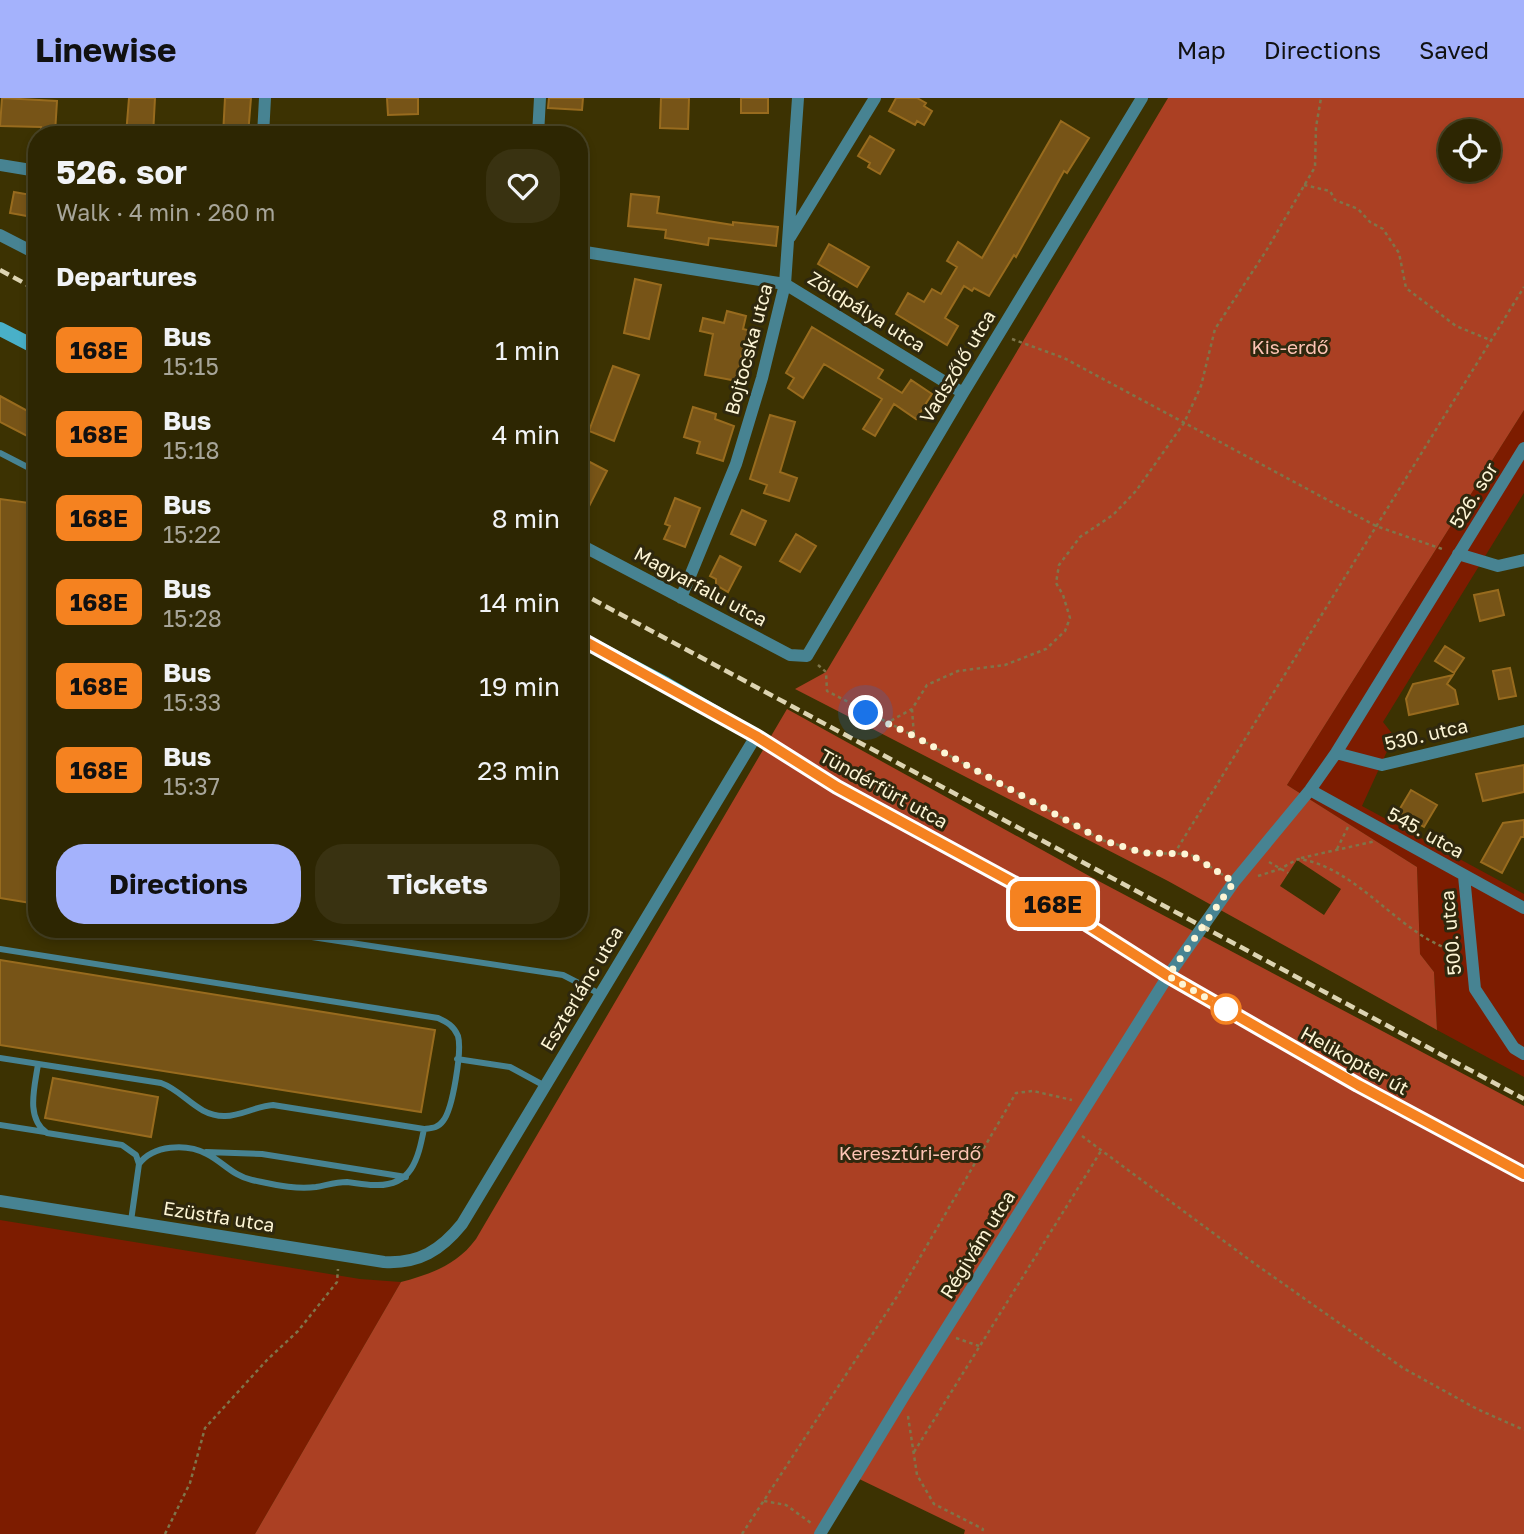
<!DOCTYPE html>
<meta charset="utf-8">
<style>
:root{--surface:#2d2602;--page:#393211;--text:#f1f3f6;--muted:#a7a599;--line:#484324;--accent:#a4b2fc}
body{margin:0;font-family:"Golos Text",sans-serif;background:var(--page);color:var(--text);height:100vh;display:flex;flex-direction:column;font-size:26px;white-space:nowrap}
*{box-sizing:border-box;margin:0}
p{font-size:23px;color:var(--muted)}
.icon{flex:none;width:38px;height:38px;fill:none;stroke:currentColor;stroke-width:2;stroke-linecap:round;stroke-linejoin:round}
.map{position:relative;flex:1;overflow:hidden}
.side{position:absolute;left:28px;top:28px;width:560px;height:812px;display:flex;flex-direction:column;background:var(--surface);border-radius:28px;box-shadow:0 4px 10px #0003,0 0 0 2px var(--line)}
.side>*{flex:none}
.badge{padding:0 14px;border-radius:10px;font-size:24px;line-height:46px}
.controls{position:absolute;left:1438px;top:21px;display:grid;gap:14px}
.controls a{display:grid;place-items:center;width:63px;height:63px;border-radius:50%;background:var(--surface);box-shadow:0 4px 10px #0003,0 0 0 2px var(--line);font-size:35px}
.you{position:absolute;width:35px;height:35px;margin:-18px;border:5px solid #fff;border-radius:50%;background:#1a73e8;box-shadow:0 0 0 10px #1a73e833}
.map>.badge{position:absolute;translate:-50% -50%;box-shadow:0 0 0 4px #fff}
h2{padding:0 28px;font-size:26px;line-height:63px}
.round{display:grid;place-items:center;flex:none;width:74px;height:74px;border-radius:28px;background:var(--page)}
.head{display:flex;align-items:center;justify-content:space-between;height:119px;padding:0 28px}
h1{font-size:33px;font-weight:700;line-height:52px}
.primary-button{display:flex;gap:14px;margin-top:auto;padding:14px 28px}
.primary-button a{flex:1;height:80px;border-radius:28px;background:var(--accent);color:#111;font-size:28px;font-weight:700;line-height:80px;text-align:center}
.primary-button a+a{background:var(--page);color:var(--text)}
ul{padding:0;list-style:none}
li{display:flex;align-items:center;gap:21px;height:84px;padding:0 28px}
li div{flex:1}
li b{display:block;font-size:26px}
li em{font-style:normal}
li .badge{min-width:77px;font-weight:700;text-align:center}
header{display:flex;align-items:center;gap:42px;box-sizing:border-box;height:98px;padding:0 35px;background:var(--accent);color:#111}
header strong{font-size:33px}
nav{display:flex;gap:38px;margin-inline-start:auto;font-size:24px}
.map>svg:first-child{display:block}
</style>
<header>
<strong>Linewise</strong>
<nav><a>Map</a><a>Directions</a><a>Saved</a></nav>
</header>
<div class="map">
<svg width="1524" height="1436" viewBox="0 0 1524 1436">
<rect width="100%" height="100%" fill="#3c3202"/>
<path fill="#7d1c00" d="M 1524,312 L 1524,395 L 1383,624 L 1394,638 L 1362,708 L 1524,796 L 1524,979 L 1437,932 L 1434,874 L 1420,856 L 1417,769 L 1287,687 Z
M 0,1122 L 360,1181 L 401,1184 L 255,1436 L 0,1436 Z"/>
<path fill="#ab4023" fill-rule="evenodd" d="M 1168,0 L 1524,0 L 1524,312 L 1287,687 L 1417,769 L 1420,856 L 1434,874 L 1437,932 L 1168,783 L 795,591 L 826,574 ZM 1451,33 L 1489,33 L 1489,72 L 1451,72 ZM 1297,762 L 1341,791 L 1324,817 L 1280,788 Z
M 787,611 L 1091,779 L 1524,1008 L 1524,1436 L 964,1436 L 965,1432 L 853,1378 L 817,1436 L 255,1436 L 401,1184 C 431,1176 457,1167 476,1141 Z"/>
<path fill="#775417" stroke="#986b1e" stroke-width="2" d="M 2,0 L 57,3 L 55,35 L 41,34 L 41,29 L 0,28 Z
M 129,0 L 155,0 L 153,37 L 126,37 Z
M 225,0 L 251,0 L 248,37 L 223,37 Z
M 387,0 L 418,0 L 418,16 L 388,17 Z
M 549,0 L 583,0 L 582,12 L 548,10 Z
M 661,0 L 689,0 L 688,31 L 660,30 Z
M 741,0 L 768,0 L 768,15 L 741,15 Z
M 896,0 L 917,0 L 926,5 L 924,8 L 932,13 L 924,27 L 917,23 L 915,27 L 889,13 Z
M 1061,23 L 1089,40 L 1067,75 L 1064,73 L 1016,159 L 1014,157 L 989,198 L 974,190 L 972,193 L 964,188 L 945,220 L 958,228 L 947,247 L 896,216 L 908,195 L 924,204 L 932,191 L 941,196 L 957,169 L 947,163 L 958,144 L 982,160 Z
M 870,38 L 894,52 L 880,76 L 868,69 L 870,65 L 858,58 Z
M 14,94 L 37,98 L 37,111 L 28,110 L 27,118 L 10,115 Z
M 631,96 L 659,99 L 657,115 L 733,127 L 733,124 L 778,129 L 776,148 L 709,140 L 708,147 L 665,140 L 666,132 L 628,128 Z
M 829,146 L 869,169 L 857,189 L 818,166 Z
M 635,181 L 661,187 L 649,241 L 624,235 Z
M 727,213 L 746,218 L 743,231 L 759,235 L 754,258 L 742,255 L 737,283 L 705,277 L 713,236 L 700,233 L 703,220 L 724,225 Z
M 812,229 L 883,272 L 878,280 L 902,295 L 911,282 L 932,296 L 916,321 L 894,306 L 875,338 L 863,331 L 882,301 L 824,266 L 803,300 L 788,290 L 794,280 L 786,275 Z
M 613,268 L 639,277 L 614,343 L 589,333 Z
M 0,298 L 37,318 L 37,343 L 0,324 Z
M 693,309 L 716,316 L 715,321 L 734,328 L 723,363 L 697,355 L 700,344 L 684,339 Z
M 770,317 L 795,324 L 780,374 L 797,380 L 789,403 L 764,395 L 767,387 L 750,381 Z
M 584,361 L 607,373 L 579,428 L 579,370 Z
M 675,400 L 700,410 L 685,449 L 664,441 L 670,428 L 665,426 Z
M 0,401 L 37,406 L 37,806 L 0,800 Z
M 742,412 L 766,423 L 755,447 L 731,436 Z
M 796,436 L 816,448 L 800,474 L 780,463 Z
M 720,458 L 741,469 L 728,494 L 716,487 L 716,481 L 710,478 Z
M 1498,492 L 1504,517 L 1480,523 L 1474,497 Z
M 1445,548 L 1464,560 L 1454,575 L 1435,563 Z
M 1510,570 L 1516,598 L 1499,601 L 1493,573 Z
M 1453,577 L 1447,586 L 1455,592 L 1458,606 L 1409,617 L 1406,601 L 1413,586 Z
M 1524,667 L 1524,694 L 1483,703 L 1476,676 Z
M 1411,692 L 1437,707 L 1424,729 L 1398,714 Z
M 1524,722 L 1524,739 L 1521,739 L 1502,775 L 1481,764 L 1503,725 Z
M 0,862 L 435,932 L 421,1014 L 0,947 Z
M 53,980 L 158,999 L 151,1039 L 45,1020 Z"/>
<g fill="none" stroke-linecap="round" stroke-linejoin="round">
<path stroke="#7e754a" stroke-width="2.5" stroke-dasharray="3.5 3.5" stroke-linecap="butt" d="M 1304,87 L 1330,93 L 1335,102 L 1358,111 L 1370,124 L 1383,131 L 1399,155 L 1406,190 L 1456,228 L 1490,242
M 1012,241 L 1064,260 L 1376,428 L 1445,452
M 818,567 L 826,574 L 827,593 L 914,638 L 1102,742 L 1144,755 L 1190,756 L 1223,777
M 912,611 L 914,638
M 885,626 L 912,611 L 927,587 L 958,573 L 1005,567 L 1046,551 L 1065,533 L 1070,520 L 1063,497 L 1056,485 L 1059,467 L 1080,439 L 1113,417 L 1136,393 L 1184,325 L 1201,288 L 1215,231 L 1266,153 L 1315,69 L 1316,29 L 1321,0
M 1337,751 L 1348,729
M 1174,756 L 1524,189
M 1301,760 L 1376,743
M 1269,764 L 1288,775
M 1258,778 L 1280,771 L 1298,761 C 1358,768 1403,842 1459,854
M 1082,1038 L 1251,1163 L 1403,1270 L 1477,1311 L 1524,1332
M 956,1240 L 979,1248
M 908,1318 L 917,1377 L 934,1406 L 983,1431 L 981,1436
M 914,1354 L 1101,1053
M 764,1403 L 786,1407 L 811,1425
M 165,1436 L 190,1385 L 205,1330 L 267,1262 L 298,1233 L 337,1184 L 338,1171
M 742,1436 L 898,1197 L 1016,995 L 1033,993 L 1072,1002"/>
<path stroke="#478392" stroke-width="6" d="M 0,355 L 37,374
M 259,831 L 563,877 L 600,896
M 0,851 L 438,920 C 447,924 454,928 458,938 C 462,952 453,1011 443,1023 C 438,1030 432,1030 424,1031 L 273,1007 C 256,1008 239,1019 224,1018 C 197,1018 184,993 161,985 L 0,960
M 457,961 L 510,969 L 545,988
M 38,966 C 35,988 25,1020 47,1035 L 122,1047 L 136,1057 L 139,1066
M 0,1027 L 45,1034
M 206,1054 L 262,1056 L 406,1079
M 131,1123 L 139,1066 C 153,1047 186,1045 207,1056 C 223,1064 233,1078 252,1082 C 272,1086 295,1092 316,1089 C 327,1087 336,1084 347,1084 C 356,1085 365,1087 374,1087 C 412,1089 418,1061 424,1031"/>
<path stroke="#478392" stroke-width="12" d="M 263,37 L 265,0
M 538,37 L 540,0
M 0,67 L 37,73
M 0,137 L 37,156
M 790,139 L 875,0
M 579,153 L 785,186 L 963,295
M 579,446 L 790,557 L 807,558 L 963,295 L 1142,0
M 1458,456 L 1498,468 L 1524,462
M 681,500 L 736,366 L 762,280 L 785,186 L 798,0
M 1336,655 L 1382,667 L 1524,633
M 1310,692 L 1524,810
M 1464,778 L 1475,891 L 1514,950 L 1524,956
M 0,1103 L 384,1164 C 419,1166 441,1152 462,1126 L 756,638
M 820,1436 L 904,1298 L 1168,878 L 1234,784 L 1310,692 L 1336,655 L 1524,350"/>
<path stroke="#49b0c8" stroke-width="14" d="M 0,231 L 37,250
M 579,540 L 666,586 L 756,638 L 837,689 L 1068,815 L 1168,878 L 1358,987 L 1524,1076"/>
<path stroke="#ddd4b2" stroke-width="4.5" stroke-dasharray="10 5" stroke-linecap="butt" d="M 0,172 L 37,192
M 579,494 L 1524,1001"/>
</g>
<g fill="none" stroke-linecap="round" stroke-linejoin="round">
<g stroke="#fff" stroke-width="16">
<path id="line" d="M 579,540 L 756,638 L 837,689 L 1069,815 L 1168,878 L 1358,987 L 1524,1076"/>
</g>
<use href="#line" stroke="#f58220" stroke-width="10"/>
<path stroke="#fdf5d5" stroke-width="7" stroke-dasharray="0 12.6" d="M 866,615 L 914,638 L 1102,742 L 1144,755 L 1190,756 L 1234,784 L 1168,878 L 1226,911"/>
</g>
<circle fill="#fff" stroke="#f58220" stroke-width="3.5" cx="1226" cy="911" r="14"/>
<g text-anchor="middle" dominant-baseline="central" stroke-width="6" stroke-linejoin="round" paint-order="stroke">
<g font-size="19" fill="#fdf5d5" stroke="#2f280e">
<text transform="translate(867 213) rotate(32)">Zöldpálya utca</text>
<text transform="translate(748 251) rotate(-75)">Bojtocska utca</text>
<text transform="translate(957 268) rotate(-59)">Vadszőlő utca</text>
<text transform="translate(1473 397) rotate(-58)">526. sor</text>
<text transform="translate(701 488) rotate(28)">Magyarfalu utca</text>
<text transform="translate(1426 636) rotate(-13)">530. utca</text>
<text transform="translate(884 690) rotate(29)">Tündérfürt utca</text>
<text transform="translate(1426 734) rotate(29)">545. utca</text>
<text transform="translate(1450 835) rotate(-95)">500. utca</text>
<text transform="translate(581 890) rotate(-59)">Eszterlánc utca</text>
<text transform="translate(1355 962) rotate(29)">Helikopter út</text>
<text transform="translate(219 1118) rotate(9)">Ezüstfa utca</text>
<text transform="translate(977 1146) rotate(-58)">Régivám utca</text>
</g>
<g font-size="19" fill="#fec4b4" stroke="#2f280e">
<text x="1290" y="248">Kis-erdő</text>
<text x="910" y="1054">Keresztúri-erdő</text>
</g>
</g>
</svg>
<div class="controls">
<a><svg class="icon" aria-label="locate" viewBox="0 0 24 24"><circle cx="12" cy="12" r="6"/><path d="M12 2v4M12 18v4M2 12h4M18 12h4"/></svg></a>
</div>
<div class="you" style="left:866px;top:615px"></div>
<b class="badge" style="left:1053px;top:806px;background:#f58220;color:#111">168E</b>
<section class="side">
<div class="head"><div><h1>526. sor</h1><p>Walk · 4 min · 260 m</p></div><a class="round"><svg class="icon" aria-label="heart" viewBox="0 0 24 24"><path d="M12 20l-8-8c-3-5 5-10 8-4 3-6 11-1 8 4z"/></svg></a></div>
<h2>Departures</h2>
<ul>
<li><span class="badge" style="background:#f58220;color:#111">168E</span><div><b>Bus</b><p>15:15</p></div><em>1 min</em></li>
<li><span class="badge" style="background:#f58220;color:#111">168E</span><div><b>Bus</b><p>15:18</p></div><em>4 min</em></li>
<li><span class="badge" style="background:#f58220;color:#111">168E</span><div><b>Bus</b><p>15:22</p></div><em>8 min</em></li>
<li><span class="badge" style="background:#f58220;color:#111">168E</span><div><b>Bus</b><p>15:28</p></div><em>14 min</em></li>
<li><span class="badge" style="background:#f58220;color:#111">168E</span><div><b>Bus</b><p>15:33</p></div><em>19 min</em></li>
<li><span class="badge" style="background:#f58220;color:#111">168E</span><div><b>Bus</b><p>15:37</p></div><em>23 min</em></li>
</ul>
<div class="primary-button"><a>Directions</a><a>Tickets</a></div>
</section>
</div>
